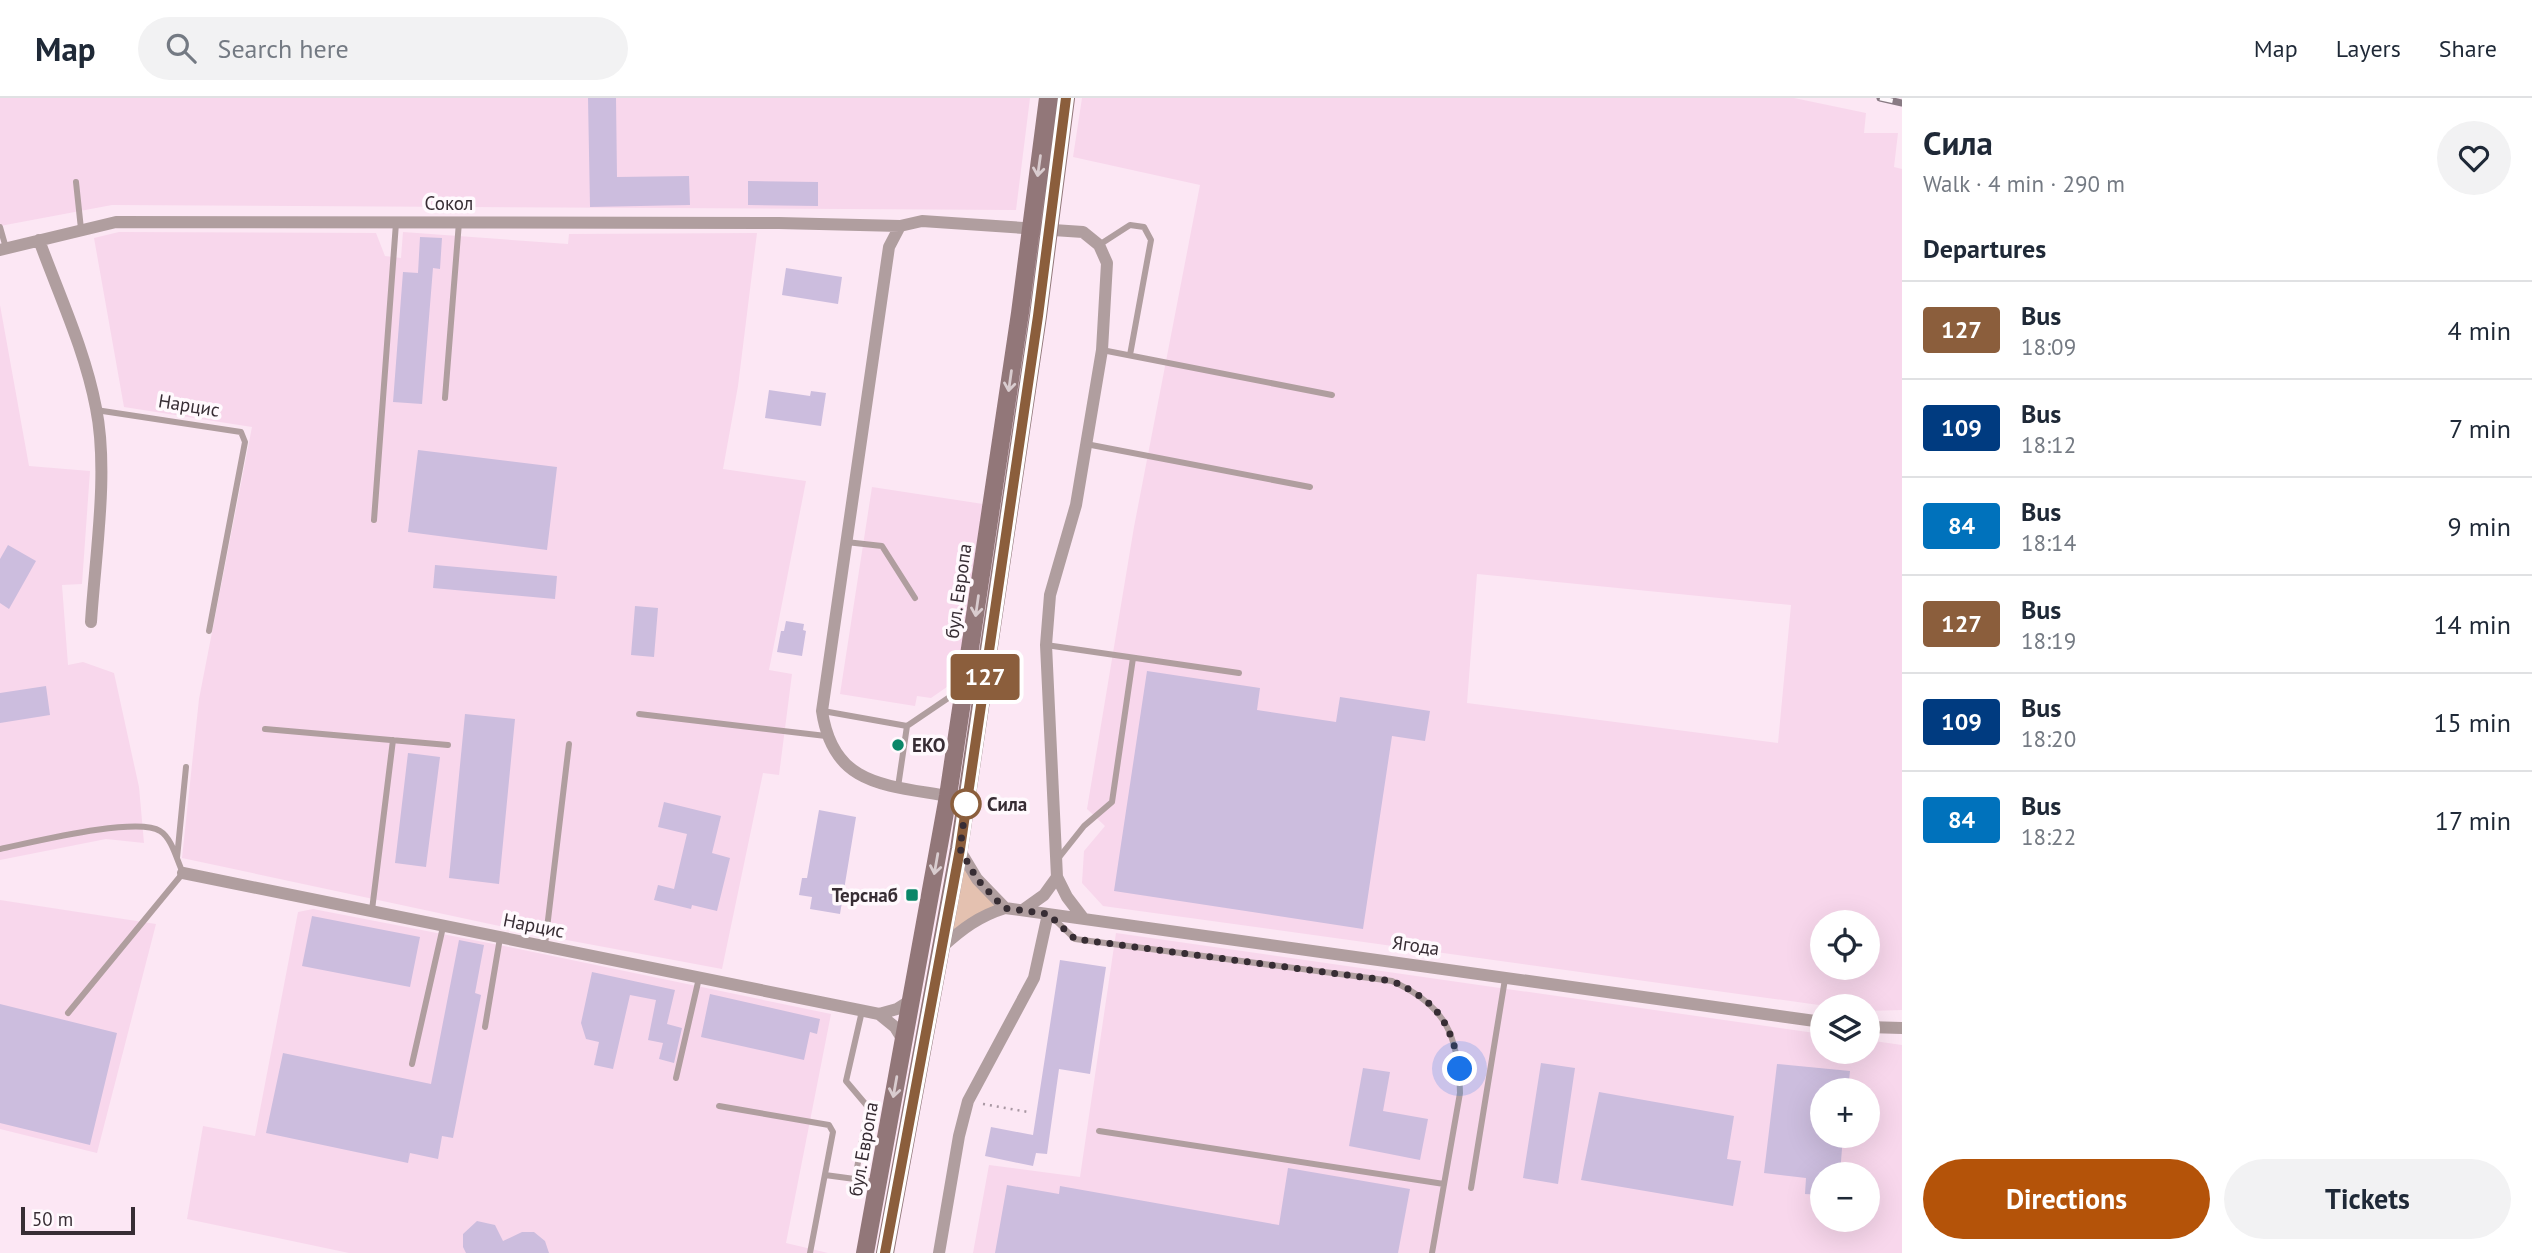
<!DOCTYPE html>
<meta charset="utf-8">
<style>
:root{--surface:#fff;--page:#f2f2f3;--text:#1f2937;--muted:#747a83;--line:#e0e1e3;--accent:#b45309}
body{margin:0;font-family:"PT Sans",sans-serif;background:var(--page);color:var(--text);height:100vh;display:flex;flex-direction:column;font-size:26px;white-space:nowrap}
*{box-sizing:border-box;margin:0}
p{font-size:23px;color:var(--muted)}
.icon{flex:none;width:38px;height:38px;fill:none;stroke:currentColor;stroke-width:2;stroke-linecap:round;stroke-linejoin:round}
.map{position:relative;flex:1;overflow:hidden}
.drawer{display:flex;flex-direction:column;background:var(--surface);width:630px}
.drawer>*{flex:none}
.badge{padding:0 14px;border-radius:5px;font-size:24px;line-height:46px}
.fabs{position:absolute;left:1810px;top:812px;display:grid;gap:14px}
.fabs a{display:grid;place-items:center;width:70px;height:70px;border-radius:50%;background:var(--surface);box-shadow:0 7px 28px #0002;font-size:35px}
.scale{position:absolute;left:21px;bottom:18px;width:114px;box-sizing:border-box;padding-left:7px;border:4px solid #372d34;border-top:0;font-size:19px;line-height:24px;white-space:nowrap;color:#372d34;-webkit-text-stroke:5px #fff9fd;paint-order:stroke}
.you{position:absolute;width:35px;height:35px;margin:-18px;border:5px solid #fff;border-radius:50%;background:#1a73e8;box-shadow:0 0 0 10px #1a73e833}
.map>.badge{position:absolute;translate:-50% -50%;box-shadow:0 0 0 4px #fff}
h2{padding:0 21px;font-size:26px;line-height:63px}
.round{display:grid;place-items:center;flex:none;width:74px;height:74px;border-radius:37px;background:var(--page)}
.summary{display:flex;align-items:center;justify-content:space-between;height:119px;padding:0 21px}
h1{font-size:33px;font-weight:800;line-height:52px}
.cta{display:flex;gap:14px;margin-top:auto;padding:14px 21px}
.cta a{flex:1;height:80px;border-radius:42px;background:var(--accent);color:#fff;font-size:28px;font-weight:800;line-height:80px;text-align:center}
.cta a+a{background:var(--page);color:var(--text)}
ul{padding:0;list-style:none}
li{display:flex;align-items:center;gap:21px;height:98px;padding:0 21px;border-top:2px solid var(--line)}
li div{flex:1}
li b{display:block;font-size:26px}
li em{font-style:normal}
li .badge{min-width:77px;font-weight:700;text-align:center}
header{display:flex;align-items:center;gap:42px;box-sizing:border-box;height:98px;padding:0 35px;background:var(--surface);border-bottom:2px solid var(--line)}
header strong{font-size:33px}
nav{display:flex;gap:38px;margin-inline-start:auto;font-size:24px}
.search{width:490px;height:63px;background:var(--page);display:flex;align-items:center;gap:18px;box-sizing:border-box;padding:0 24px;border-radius:38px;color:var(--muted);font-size:26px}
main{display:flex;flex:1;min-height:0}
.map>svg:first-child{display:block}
</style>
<header>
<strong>Map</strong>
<div class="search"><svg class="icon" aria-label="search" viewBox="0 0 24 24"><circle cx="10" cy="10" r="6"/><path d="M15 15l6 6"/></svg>Search here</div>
<nav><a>Map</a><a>Layers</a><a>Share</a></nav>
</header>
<main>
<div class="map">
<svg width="1902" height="1155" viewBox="0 0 1902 1155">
<rect width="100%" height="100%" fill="#fce7f4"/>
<path fill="#f8d7ec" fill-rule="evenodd" d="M 0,0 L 1030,0 L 1016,112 L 112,107 L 0,128 Z
M 1082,0 L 1794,0 L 1866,15 L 1864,35 L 1898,35 L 1894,69 L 1902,71 L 1902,912 L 1867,913 L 1867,908 L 1826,908 L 1103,808 L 1082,785 L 1084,753 L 1105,728 L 1087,711 L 1134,429 L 1200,87 L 1073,59 ZM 1477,476 L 1791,507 L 1778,645 L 1467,605 ZM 1822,824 L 1867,824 L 1867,870 L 1822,870 Z
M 119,134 L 376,135 L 385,158 L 401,160 L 403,134 L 568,146 L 569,136 L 757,135 L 738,288 L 723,371 L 806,383 L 769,572 L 792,576 L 779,677 L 763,675 L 722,871 L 556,840 L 182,760 L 199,601 L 252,329 L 124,309 L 94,140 Z
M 0,207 L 29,368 L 90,373 L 82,486 L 62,487 L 68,567 L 83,564 L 114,575 L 139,689 L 144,745 L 106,741 L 0,762 Z
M 872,389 L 983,406 L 957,582 L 931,600 L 917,598 L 915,608 L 840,596 Z
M 0,802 L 156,826 L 97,1055 L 0,1031 Z
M 313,811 L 499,847 L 831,916 L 786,1145 L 828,1155 L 349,1155 L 187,1121 L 203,1028 L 255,1038 L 298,814 Z
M 1116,835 L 1822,936 L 1822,954 L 1867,954 L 1867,942 L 1902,947 L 1902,1155 L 973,1155 L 989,1067 L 1080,1079 ZM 1822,992 L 1867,992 L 1867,1038 L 1822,1038 ZM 1822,1076 L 1867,1076 L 1867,1122 L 1822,1122 Z"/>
<path fill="#e4c1b0" d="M 959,751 L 1005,810 L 942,849 Z"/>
<path fill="#ccbdde" d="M 588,0 L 616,0 L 617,79 L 689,78 L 690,107 L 590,109 Z
M 748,83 L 818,84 L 818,108 L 748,107 Z
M 420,139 L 442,140 L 440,171 L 433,170 L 422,306 L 393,304 L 403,174 L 418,175 Z
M 786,170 L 842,179 L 838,206 L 782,197 Z
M 769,292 L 810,298 L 811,293 L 826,295 L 821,328 L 765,320 Z
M 418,352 L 557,369 L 547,452 L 408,434 Z
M 8,447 L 36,463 L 9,511 L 0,505 L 0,461 Z
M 435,467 L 557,478 L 555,501 L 433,490 Z
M 635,508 L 658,510 L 654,559 L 631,557 Z
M 786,523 L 804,526 L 803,532 L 806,533 L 802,558 L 777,554 L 781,533 L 784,533 Z
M 1147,573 L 1260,590 L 1257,612 L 1336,624 L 1340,599 L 1430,613 L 1425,643 L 1392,638 L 1363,831 L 1114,793 Z
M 46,588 L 50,617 L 0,625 L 0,595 Z
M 465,616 L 515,621 L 499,786 L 449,780 Z
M 408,655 L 440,659 L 426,769 L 395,765 Z
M 664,704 L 721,718 L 712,755 L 730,760 L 717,813 L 692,807 L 691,811 L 654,802 L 658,787 L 674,791 L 687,736 L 658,729 Z
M 819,712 L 856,719 L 840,816 L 810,811 L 812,799 L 799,797 L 802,780 L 807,780 Z
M 312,818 L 420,839 L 410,889 L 302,868 Z
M 459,842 L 484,847 L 475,895 L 481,897 L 453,1040 L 442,1038 L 438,1061 L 410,1055 L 408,1065 L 266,1035 L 283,955 L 431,986 Z
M 1060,862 L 1106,869 L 1090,976 L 1059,971 L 1047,1056 L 1036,1055 L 1033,1068 L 985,1058 L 991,1029 L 1033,1037 Z
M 592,874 L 675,892 L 667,926 L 682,930 L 674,965 L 659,961 L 663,945 L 648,942 L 656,902 L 630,897 L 613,971 L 594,967 L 599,944 L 586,941 L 581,925 Z
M 710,896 L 820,921 L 817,936 L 810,934 L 804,962 L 701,939 Z
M 0,906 L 117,935 L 90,1047 L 0,1025 Z
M 1541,965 L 1575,970 L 1558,1086 L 1523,1080 Z
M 1777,966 L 1850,973 L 1848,992 L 1822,992 L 1822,1038 L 1843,1038 L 1840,1076 L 1822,1076 L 1822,1097 L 1805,1096 L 1806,1080 L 1764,1075 Z
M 1363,970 L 1390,974 L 1383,1013 L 1428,1021 L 1420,1062 L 1349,1048 Z
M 1599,994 L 1734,1018 L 1727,1061 L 1741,1063 L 1733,1108 L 1581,1082 Z
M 1288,1070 L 1410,1091 L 1398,1155 L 995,1155 L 1007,1087 L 1059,1096 L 1060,1088 L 1279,1127 Z
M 477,1123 L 495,1127 L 503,1143 L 522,1134 L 534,1134 L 545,1143 L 549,1155 L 466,1155 L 463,1149 L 463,1136 Z"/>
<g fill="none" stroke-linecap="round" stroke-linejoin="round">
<path stroke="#a897a2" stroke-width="2.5" stroke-dasharray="2 5" stroke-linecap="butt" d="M 983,1006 L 1028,1014"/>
<path stroke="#b09e9f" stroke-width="6" d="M 76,84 L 81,131
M 0,129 L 6,150
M 1099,147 L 1130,127 L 1144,129 L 1151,142 L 1130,257
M 1102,252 L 1332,297
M 445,300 L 459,124
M 96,312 L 241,334 L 245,344 L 209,533
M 1086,346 L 1310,389
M 374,422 L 396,125
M 846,444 L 882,448 L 915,500
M 1046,547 L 1239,575
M 823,613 L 907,628
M 639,616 L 826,638
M 265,631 L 448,647
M 898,689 L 907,628 L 960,592
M 0,751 C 30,745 137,718 160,733 C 172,740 177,763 183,775 L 68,915
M 177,760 L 186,669
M 1057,762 L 1084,728 L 1112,704 L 1133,560
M 372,812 L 393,642
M 1052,819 L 1075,841 L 1392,883 C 1445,907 1459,937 1460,995 L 1432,1155
M 545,847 L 569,646
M 485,929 L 500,840
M 412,966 L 443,829
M 676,980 L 699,880
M 719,1008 L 829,1027 L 833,1034 L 810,1155
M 1099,1033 L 1444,1086
M 825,1077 L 877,1084
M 855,1081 L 868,1009 L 846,983 L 862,913
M 1471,1090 L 1505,881"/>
<path stroke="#b09e9f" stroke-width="12" d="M 900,128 L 889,149 L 822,613 C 833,688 885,687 948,698
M 39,142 C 59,197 85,252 96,310 C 109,374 95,459 91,524
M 0,152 L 116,124 L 779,125 L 900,128 L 922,123 L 1083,134 L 1099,147 L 1107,165 L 1102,252 L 1076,407 L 1050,497 L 1046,547 L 1057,779 L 1067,799 L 1083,820
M 959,751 L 977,781 L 1005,810
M 183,775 L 879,916 L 895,929 L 903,942
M 1023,812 L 1044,797 L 1057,779
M 942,849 C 962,831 979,818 1005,810 L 1822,924
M 879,916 L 897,911 L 911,902
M 1867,929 L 1902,930
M 939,1155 L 959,1038 L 968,1003 L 1034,880 L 1048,816"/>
<path stroke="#927779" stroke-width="18" d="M 865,1155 L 948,698 L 1020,215 L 1048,0
M 885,1155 L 959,751 L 1038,218 L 1066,0"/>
<g stroke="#897b84" stroke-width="7">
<path id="rail" d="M 1880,0 L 1902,5"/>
</g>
<use href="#rail" stroke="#fff9fd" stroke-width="4.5" stroke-dasharray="13" stroke-linecap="butt"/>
</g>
<defs><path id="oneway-shaft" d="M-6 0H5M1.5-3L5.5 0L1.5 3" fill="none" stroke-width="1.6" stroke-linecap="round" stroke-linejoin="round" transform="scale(1.75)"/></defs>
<g stroke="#d9cccf">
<use href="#oneway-shaft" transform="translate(1039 68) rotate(98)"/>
<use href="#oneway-shaft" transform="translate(1010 283) rotate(98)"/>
<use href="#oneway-shaft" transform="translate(977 508) rotate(98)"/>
<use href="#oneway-shaft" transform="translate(936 766) rotate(100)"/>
<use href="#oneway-shaft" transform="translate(895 989) rotate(100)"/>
</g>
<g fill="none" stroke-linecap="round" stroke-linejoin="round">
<g stroke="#fff" stroke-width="16">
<path id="line" d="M 885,1155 L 960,751 L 1038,218 L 1066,0"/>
</g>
<use href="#line" stroke="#8b5e3c" stroke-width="10"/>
<path stroke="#372d34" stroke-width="7" stroke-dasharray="0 12.6" d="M 966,706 L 967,698 L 960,751 L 977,781 L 1004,810 L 1048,816 L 1075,841 L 1392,883 C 1437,903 1450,923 1460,971"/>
</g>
<g fill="#0a8668" stroke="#fff9fd" stroke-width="2.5">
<circle cx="898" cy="647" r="7"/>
<rect x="905" y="790" width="14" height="14" rx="3.5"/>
</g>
<circle fill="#fff" stroke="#8b5e3c" stroke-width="3.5" cx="966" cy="706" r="14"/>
<g text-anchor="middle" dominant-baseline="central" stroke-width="7" stroke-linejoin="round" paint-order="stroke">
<g font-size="19" fill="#372d34" stroke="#fff9fd">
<text x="449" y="105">Сокол</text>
<text transform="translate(189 307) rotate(9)">Нарцис</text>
<text transform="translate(958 493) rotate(-82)">бул. Европа</text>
<text transform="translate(534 827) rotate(11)">Нарцис</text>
<text transform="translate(1416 847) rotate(8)">Ягода</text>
<text transform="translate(863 1051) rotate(-80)">бул. Европа</text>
</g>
<g font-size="19" font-weight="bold" fill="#372d34" stroke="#fff9fd" text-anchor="start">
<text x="912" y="647">EKO</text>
<text x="898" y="797" text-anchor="end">Терснаб</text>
</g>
<g font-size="19" font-weight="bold" fill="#372d34" stroke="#fff9fd" text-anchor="start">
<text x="987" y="706">Сила</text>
</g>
</g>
</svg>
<div class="fabs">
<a><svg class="icon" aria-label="locate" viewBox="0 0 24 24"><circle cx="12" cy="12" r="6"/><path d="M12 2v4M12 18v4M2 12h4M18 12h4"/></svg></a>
<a><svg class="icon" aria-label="layers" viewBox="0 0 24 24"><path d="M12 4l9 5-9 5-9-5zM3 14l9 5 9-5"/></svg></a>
<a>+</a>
<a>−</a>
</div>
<div class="scale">50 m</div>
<div class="you" style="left:1460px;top:971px"></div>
<b class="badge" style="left:985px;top:579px;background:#8b5e3c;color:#fff">127</b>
</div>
<section class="drawer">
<div class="summary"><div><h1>Сила</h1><p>Walk · 4 min · 290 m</p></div><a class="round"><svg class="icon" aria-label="heart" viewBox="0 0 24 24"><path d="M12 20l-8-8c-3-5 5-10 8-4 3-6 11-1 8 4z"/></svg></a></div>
<h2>Departures</h2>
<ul>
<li><span class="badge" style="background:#8b5e3c;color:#fff">127</span><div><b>Bus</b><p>18:09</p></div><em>4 min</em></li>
<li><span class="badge" style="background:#003b80;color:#fff">109</span><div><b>Bus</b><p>18:12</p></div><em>7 min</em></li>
<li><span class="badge" style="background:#0072bc;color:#fff">84</span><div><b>Bus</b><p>18:14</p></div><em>9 min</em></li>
<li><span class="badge" style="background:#8b5e3c;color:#fff">127</span><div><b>Bus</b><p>18:19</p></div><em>14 min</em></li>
<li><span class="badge" style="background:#003b80;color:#fff">109</span><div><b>Bus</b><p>18:20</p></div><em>15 min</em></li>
<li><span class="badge" style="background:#0072bc;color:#fff">84</span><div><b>Bus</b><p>18:22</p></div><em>17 min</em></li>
</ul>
<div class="cta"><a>Directions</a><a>Tickets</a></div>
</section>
</main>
